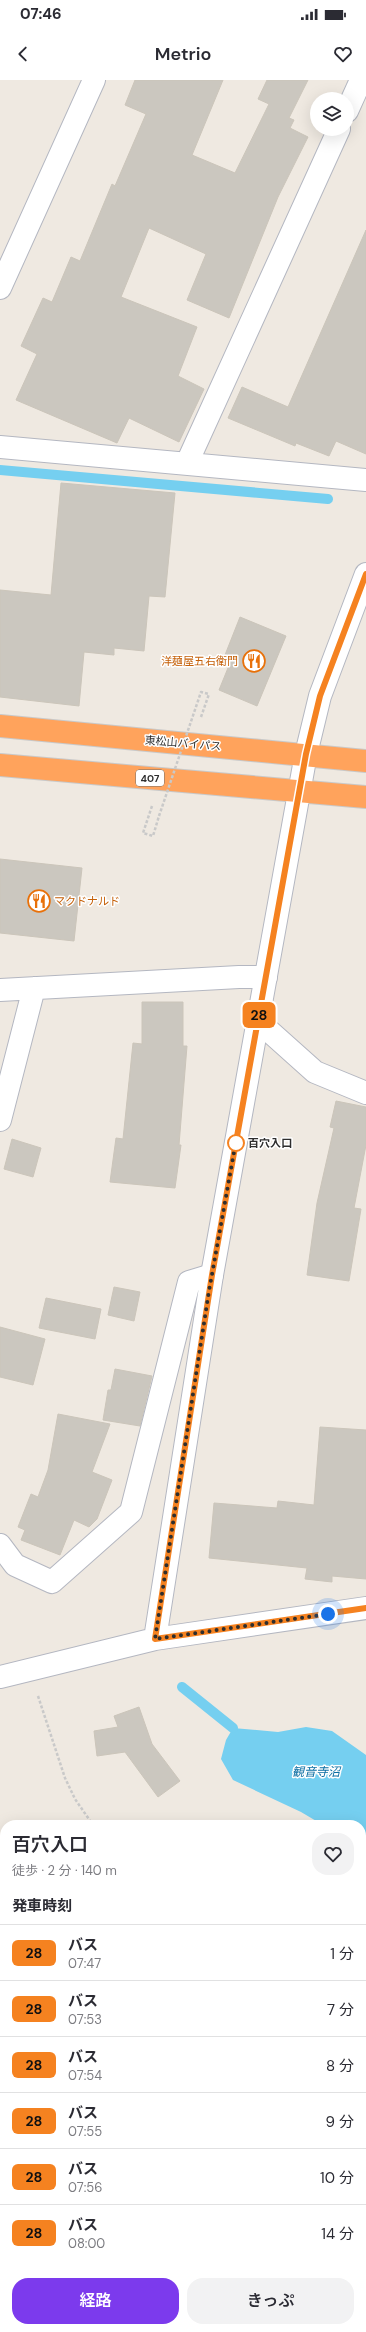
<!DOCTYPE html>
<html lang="ja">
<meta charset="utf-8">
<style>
:root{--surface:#fff;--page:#f2f2f3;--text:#2b2b33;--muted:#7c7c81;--line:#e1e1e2;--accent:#7c3aed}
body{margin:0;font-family:"DM Sans","Noto Sans JP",sans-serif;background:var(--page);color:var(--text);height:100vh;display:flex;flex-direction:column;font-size:15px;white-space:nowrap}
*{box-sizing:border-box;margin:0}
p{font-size:13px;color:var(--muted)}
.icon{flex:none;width:22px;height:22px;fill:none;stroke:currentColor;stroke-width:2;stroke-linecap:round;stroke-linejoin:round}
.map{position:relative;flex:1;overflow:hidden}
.drawer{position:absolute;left:0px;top:1740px;width:366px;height:512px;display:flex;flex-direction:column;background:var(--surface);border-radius:16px 16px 0 0;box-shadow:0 4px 16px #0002}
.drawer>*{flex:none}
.badge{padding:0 8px;border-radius:6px;font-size:14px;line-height:26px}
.tools{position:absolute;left:310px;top:12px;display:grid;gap:8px}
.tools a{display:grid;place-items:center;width:44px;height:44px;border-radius:50%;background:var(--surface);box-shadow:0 4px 16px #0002;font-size:20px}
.you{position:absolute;width:20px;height:20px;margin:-10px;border:3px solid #fff;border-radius:50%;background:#1a73e8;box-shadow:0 0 0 6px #1a73e833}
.map>.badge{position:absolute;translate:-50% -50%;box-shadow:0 0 0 2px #fff}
h2{padding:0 12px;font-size:15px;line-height:36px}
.round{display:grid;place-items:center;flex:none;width:42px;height:42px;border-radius:16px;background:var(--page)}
.head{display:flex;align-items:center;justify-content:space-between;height:68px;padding:0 12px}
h1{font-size:19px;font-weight:600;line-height:30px}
.primary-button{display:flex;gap:8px;margin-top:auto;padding:8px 12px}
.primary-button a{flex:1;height:46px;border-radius:16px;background:var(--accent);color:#fff;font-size:16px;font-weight:600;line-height:46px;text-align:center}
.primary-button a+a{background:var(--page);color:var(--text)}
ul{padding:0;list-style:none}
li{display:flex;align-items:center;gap:12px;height:56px;padding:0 12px;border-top:1px solid var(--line)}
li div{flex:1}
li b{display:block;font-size:15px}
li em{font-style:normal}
li .badge{min-width:44px;font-weight:700;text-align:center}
.status{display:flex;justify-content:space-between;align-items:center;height:28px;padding:0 20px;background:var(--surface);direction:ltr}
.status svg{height:11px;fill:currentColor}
header{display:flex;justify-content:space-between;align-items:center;height:52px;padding:0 12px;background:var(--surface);font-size:18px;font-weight:600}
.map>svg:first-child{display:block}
</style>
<div class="status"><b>07:46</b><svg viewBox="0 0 49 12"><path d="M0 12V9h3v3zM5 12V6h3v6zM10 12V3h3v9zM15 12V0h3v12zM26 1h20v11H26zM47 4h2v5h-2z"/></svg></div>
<header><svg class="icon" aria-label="back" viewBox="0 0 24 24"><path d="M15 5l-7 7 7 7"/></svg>Metrio<svg class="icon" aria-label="heart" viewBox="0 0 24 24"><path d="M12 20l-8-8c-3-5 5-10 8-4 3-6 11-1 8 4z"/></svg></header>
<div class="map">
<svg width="366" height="2252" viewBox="0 0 366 2252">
<rect width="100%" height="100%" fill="#efe9e1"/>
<path fill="#75cff0" d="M 306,1647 L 332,1651 L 366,1675 L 366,1795 L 361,1789 L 361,1745 L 323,1745 L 301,1732 L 233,1700 L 221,1679 L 226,1660 L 233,1648 L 278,1652 Z"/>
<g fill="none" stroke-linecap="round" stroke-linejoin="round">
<path stroke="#75cff0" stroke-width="10" d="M 0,390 L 328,419
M 182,1607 L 233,1648"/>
<path stroke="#75cff0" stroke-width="58" d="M 0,2089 L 5,2090
M 361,2173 L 366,2174"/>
</g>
<path fill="#cbc7bf" stroke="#cbc5ba" d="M 135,0 L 223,0 L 192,75 L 235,93 L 269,24 L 258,19 L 267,0 L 308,0 L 289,38 L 294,40 L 290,48 L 308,57 L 278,117 L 229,238 L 187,220 L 206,174 L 149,148 L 121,217 L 197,247 L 178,296 L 204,309 L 179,362 L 129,338 L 117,363 L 16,320 L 37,274 L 21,266 L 43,218 L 52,222 L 71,177 L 80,181 L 112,104 L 115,106 L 146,34 L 125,25 Z
M 366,150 L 366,374 L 336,361 L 329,376 L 296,363 L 295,366 L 228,338 L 242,307 L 288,327 Z
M 61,403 L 175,413 L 165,517 L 149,516 L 144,571 L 114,568 L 114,575 L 84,572 L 79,626 L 0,617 L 0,510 L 51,515 Z
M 240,537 L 286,556 L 257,626 L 219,610 L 230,583 L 223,580 Z
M 0,779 L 82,788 L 74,861 L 0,853 Z
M 142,922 L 183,922 L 183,966 L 187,966 L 179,1065 L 181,1065 L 175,1108 L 110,1102 L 116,1058 L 123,1059 L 133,963 L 142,964 Z
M 336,1021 L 366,1027 L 366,1065 L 354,1128 L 361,1129 L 349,1201 L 307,1195 L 317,1123 L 334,1048 L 330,1047 Z
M 12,1059 L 41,1068 L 33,1097 L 4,1089 Z
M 114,1207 L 140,1212 L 134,1241 L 108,1235 Z
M 46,1218 L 101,1229 L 95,1259 L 39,1248 Z
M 0,1247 L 45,1259 L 33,1305 L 0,1297 Z
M 115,1289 L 152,1296 L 140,1346 L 103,1340 L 108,1310 L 111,1310 Z
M 58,1334 L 110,1344 L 92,1392 L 112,1400 L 97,1439 L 89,1447 L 74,1440 L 60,1475 L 21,1460 L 25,1450 L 18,1447 L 31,1414 L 38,1417 L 48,1390 Z
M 320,1347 L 366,1350 L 366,1499 L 332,1496 L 332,1502 L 305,1499 L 307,1488 L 209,1478 L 214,1423 L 277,1428 L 278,1421 L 314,1425 Z
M 139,1627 L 152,1664 L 180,1701 L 158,1717 L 125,1672 L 97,1676 L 94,1651 L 118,1647 L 114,1636 Z"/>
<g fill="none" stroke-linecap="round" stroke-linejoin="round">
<g stroke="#b4b7c1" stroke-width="24">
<path id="street" d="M 347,31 L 361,0
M 0,208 L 94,0
M 0,367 L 366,400
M 187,383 L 339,49
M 0,910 L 239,897 L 266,897
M 258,941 L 315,992 L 366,1013
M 0,1040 L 34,908
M 0,1465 L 15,1485 L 52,1502 L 131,1432 L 189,1202 L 212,1195
M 0,2246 L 14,2252"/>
</g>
<g stroke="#b4b7c1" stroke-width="24">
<path id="secondary" d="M 155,1559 L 212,1195 L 306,674 L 320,616 L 366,494
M 0,1597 L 155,1559 L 366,1528"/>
</g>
<g stroke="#c9c9c9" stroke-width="24">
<path id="highway" d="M 0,646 L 366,681
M 0,685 L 366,717"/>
</g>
<path stroke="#c9c9c9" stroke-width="2.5" stroke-dasharray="3 2" stroke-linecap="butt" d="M 201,637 L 209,614
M 152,726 L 143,753 L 153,756 L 159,736
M 38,1616 L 65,1698 L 75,1719 L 93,1745
M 361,2005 L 366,2007"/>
<use href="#street" stroke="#fff" stroke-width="22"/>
<use href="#secondary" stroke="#fff" stroke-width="22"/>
<use href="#highway" stroke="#ffa35c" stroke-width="22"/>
<path stroke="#c9c9c9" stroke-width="2.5" stroke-dasharray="3 2" stroke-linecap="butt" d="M 159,736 L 201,612 L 209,614"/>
</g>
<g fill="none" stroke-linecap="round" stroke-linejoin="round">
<g stroke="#fff" stroke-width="9">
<path id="line" d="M 366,494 L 320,616 L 306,674 L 212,1195 L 155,1559 L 366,1528"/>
</g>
<use href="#line" stroke="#f58220" stroke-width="6"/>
<path stroke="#2e2e2e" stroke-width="4" stroke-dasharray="0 7.2" d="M 236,1063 L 236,1061 L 209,1211 L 155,1559 L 328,1534"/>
</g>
<defs>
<g id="restaurant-ring" transform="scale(1.15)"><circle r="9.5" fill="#fff" stroke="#e8710a" stroke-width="1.5"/><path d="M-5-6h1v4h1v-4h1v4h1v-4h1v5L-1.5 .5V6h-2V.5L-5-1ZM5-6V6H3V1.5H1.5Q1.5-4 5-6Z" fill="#e8710a"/></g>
</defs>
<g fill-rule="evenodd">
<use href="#restaurant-ring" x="254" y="581"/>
<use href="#restaurant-ring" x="39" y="821"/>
</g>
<circle fill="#fff" stroke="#f58220" stroke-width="2" cx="236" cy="1063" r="8"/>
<g text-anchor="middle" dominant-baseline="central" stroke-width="3" stroke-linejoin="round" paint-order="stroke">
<rect fill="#fff" stroke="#6d6d6d" stroke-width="1" x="136" y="690" width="28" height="16" rx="3"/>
<g font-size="10" font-weight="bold" fill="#2e2e2e">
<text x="150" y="698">407</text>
</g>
<g font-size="11" fill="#c56008" stroke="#fff" text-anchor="end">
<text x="238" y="581">洋麺屋五右衛門</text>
<text x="54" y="821" text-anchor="start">マクドナルド</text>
</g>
<g font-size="11" fill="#2e2e2e" stroke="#fff">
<text transform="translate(183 663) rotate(5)">東松山バイパス</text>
</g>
<g font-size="11" font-weight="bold" fill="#2e2e2e" stroke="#fff" text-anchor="start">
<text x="248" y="1063">百穴入口</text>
</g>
<g font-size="12" font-style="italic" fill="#0d6fa3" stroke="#fff">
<text x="316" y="1692">観音寺沼</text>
</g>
</g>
</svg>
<div class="tools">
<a><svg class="icon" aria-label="layers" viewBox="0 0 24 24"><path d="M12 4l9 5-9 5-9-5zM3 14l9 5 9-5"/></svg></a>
</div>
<div class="you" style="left:328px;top:1534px"></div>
<b class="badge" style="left:259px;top:935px;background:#f58220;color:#111">28</b>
<section class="drawer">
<div class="head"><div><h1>百穴入口</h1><p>徒歩 · 2 分 · 140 m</p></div><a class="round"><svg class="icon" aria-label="heart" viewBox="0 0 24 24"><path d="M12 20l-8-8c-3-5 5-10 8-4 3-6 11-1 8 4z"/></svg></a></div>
<h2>発車時刻</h2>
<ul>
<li><span class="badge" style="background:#f58220;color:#111">28</span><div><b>バス</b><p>07:47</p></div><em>1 分</em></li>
<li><span class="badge" style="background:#f58220;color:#111">28</span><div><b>バス</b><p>07:53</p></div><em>7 分</em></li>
<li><span class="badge" style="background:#f58220;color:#111">28</span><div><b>バス</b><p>07:54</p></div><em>8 分</em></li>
<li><span class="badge" style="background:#f58220;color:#111">28</span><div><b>バス</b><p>07:55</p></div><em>9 分</em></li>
<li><span class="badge" style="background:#f58220;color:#111">28</span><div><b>バス</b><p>07:56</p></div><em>10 分</em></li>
<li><span class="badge" style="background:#f58220;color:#111">28</span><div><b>バス</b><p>08:00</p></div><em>14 分</em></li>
</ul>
<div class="primary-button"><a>経路</a><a>きっぷ</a></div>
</section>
</div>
